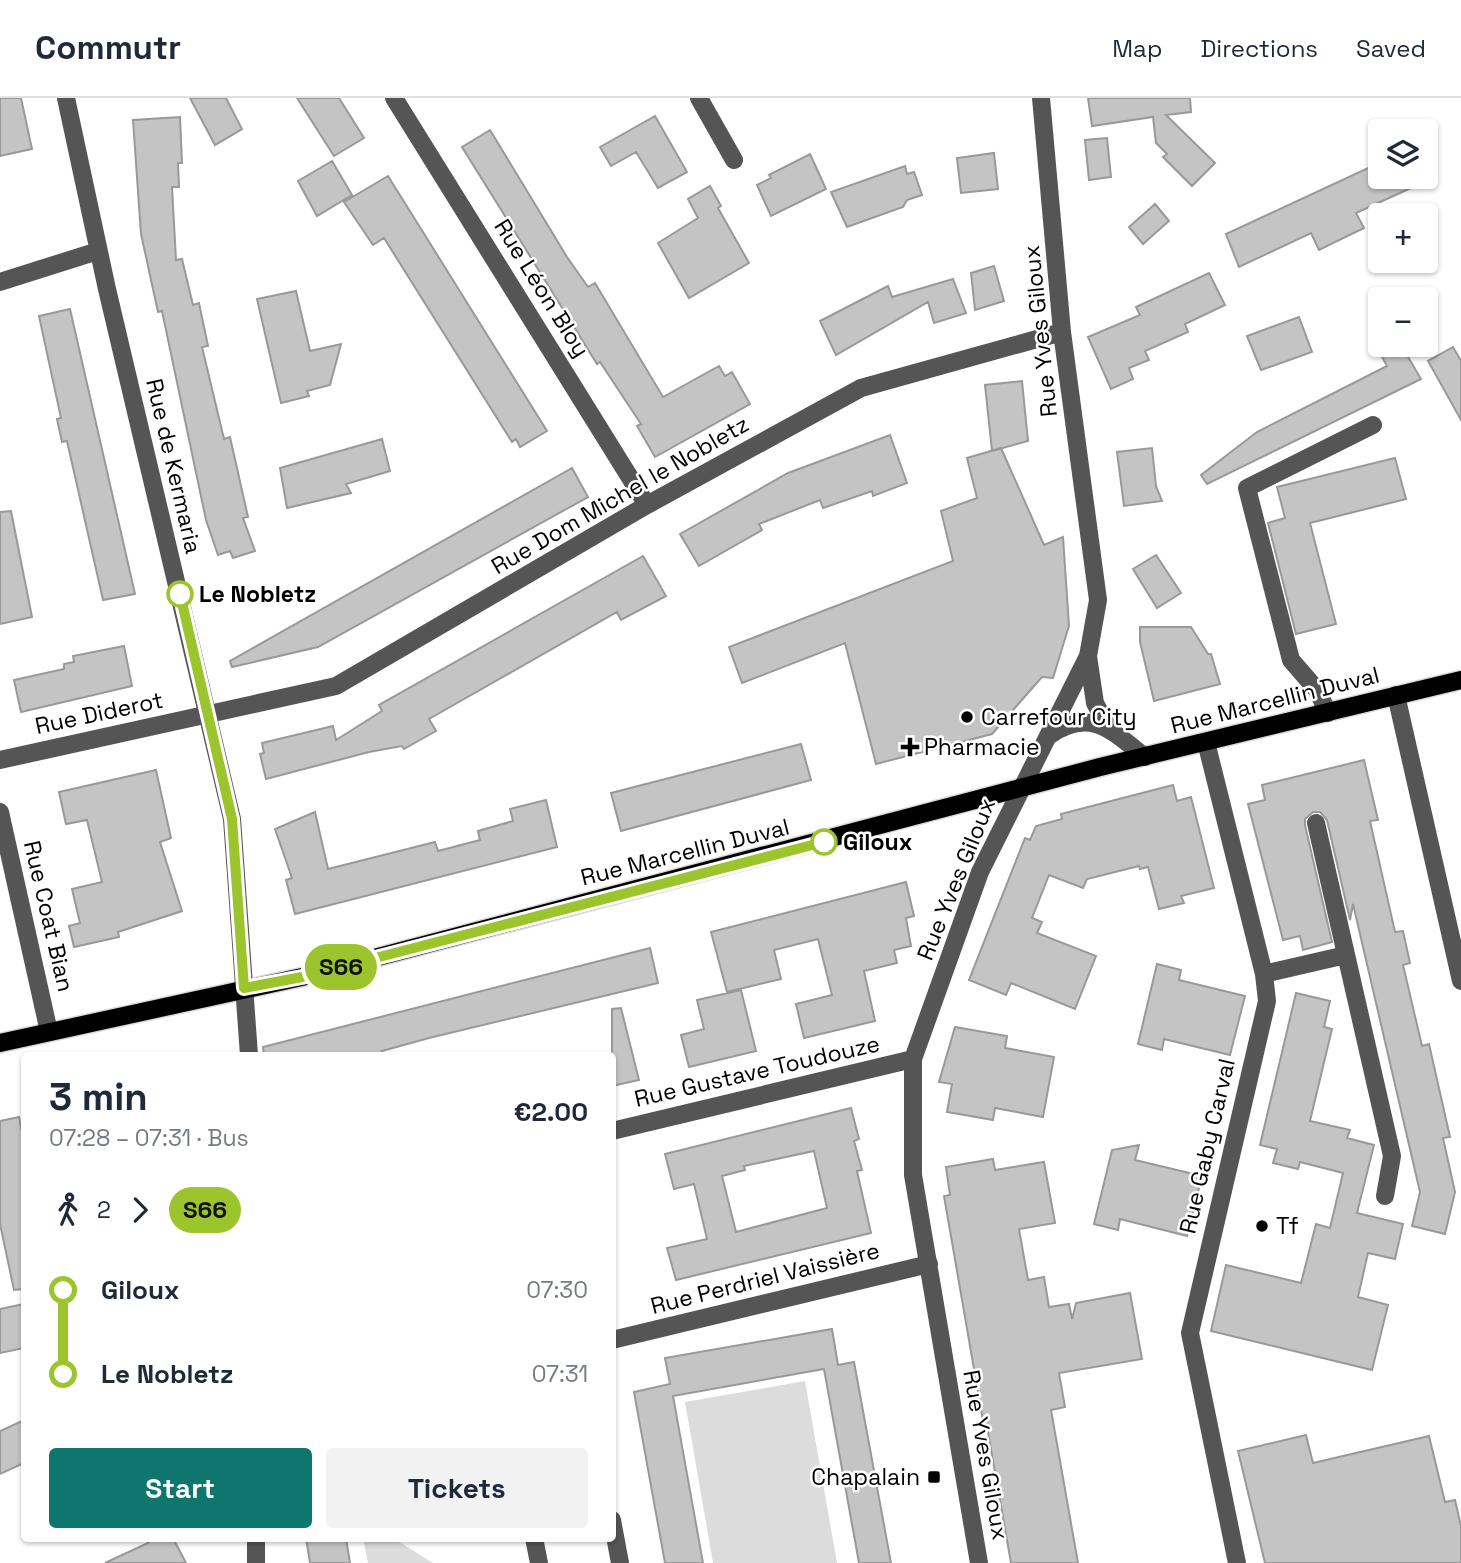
<!DOCTYPE html>
<meta charset="utf-8">
<style>
:root{--surface:#fff;--page:#f2f2f3;--text:#1f2937;--muted:#747a83;--line:#e0e1e3;--accent:#0f766e}
body{margin:0;font-family:"Space Grotesk",sans-serif;background:var(--page);color:var(--text);height:100vh;display:flex;flex-direction:column;font-size:26px;white-space:nowrap}
*{box-sizing:border-box;margin:0}
p{font-size:23px;color:var(--muted)}
.icon{flex:none;width:38px;height:38px;fill:none;stroke:currentColor;stroke-width:2;stroke-linecap:round;stroke-linejoin:round}
.map{position:relative;flex:1;overflow:hidden}
.side{position:absolute;left:21px;top:954px;width:595px;height:490px;display:flex;flex-direction:column;background:var(--surface);border-radius:7px;box-shadow:0 2px 5px #0004}
.side>*{flex:none}
.badge{padding:0 14px;border-radius:23px;font-size:24px;line-height:46px}
.fabs{position:absolute;left:1368px;top:21px;display:grid;gap:14px}
.fabs a{display:grid;place-items:center;width:70px;height:70px;border-radius:7px;background:var(--surface);box-shadow:0 2px 5px #0004;font-size:35px}
.map>.badge{position:absolute;translate:-50% -50%;box-shadow:0 0 0 4px #fff}
.legs{display:flex;align-items:center;gap:10px;height:77px;padding:0 28px;font-size:23px}
.legs p{margin-inline-start:auto}
.headline{display:flex;align-items:center;justify-content:space-between;height:119px;padding:0 28px}
h1{font-size:38px;font-weight:700;line-height:52px}
.button{display:flex;gap:14px;margin-top:auto;padding:14px 28px}
.button a{flex:1;height:80px;border-radius:7px;background:var(--accent);color:#fff;font-size:28px;font-weight:700;line-height:80px;text-align:center}
.button a+a{background:var(--page);color:var(--text)}
ul{padding:0 28px;list-style:none}
li{display:flex;align-items:center;gap:24px;height:84px;font-size:26px}
li i{display:grid;place-items:center;width:10px;height:100%;margin:0 9px;background:currentColor}
li i::after{content:'';width:18px;height:18px;margin:-9px;border:5px solid;border-radius:50%;background:var(--surface)}
li p{margin-inline-start:auto}
li:first-child i{background:linear-gradient(#0000 50%,currentColor 0)}
li:last-child i{background:linear-gradient(currentColor 50%,#0000 0)}
header{display:flex;align-items:center;gap:42px;box-sizing:border-box;height:98px;padding:0 35px;background:var(--surface);border-bottom:2px solid var(--line)}
header strong{font-size:33px}
nav{display:flex;gap:38px;margin-inline-start:auto;font-size:24px}
.map>svg:first-child{display:block}
</style>
<header>
<strong>Commutr</strong>
<nav><a>Map</a><a>Directions</a><a>Saved</a></nav>
</header>
<div class="map">
<svg width="1461" height="1465" viewBox="0 0 1461 1465">
<rect width="100%" height="100%" fill="#fff"/>
<path fill="#dcdcdc" d="M 805,1283 L 837,1465 L 713,1465 L 685,1304 Z
M 363,1440 L 393,1440 L 433,1465 L 368,1465 Z"/>
<path fill="#c4c4c4" stroke="#999" stroke-width="2" fill-rule="evenodd" d="M 0,0 L 21,0 L 32,51 L 0,58 Z
M 190,0 L 226,0 L 242,31 L 215,47 Z
M 297,0 L 339,0 L 364,40 L 334,58 Z
M 1088,0 L 1190,0 L 1191,14 L 1166,17 L 1215,65 L 1192,88 L 1163,59 L 1167,56 L 1156,45 L 1153,19 L 1092,28 Z
M 655,18 L 687,74 L 658,90 L 636,54 L 611,68 L 600,49 Z
M 180,19 L 182,65 L 178,65 L 179,89 L 172,89 L 176,162 L 182,161 L 193,207 L 199,205 L 208,248 L 202,249 L 224,341 L 230,339 L 248,419 L 243,420 L 255,453 L 233,460 L 230,453 L 218,457 L 206,422 L 162,213 L 158,214 L 141,136 L 133,22 Z
M 490,32 L 567,159 L 588,189 L 595,185 L 663,299 L 719,268 L 725,278 L 732,274 L 750,306 L 655,359 L 637,328 L 641,326 L 600,264 L 597,266 L 462,49 Z
M 1107,40 L 1111,79 L 1089,82 L 1085,42 Z
M 994,55 L 998,91 L 961,95 L 957,60 Z
M 810,56 L 826,91 L 771,118 L 757,87 L 771,80 L 769,77 Z
M 332,63 L 352,97 L 317,118 L 298,83 Z
M 1381,64 L 1381,79 L 1435,79 L 1356,115 L 1364,130 L 1319,152 L 1311,135 L 1239,169 L 1226,136 Z
M 905,68 L 907,76 L 914,74 L 922,97 L 907,102 L 903,109 L 847,129 L 831,94 Z
M 388,78 L 547,333 L 520,349 L 516,341 L 512,344 L 384,140 L 373,147 L 344,104 Z
M 710,88 L 721,108 L 718,110 L 749,165 L 689,200 L 658,145 L 698,120 L 688,101 Z
M 1155,106 L 1169,123 L 1143,146 L 1129,129 Z
M 994,168 L 1004,203 L 975,212 L 971,175 Z
M 1209,175 L 1225,207 L 1185,226 L 1188,234 L 1145,253 L 1149,262 L 1129,270 L 1133,281 L 1111,291 L 1088,239 L 1140,217 L 1136,209 Z
M 953,181 L 966,215 L 934,225 L 928,204 L 836,257 L 820,223 L 888,188 L 892,199 Z
M 296,193 L 310,253 L 341,246 L 330,287 L 307,293 L 309,298 L 281,305 L 257,201 Z
M 70,211 L 135,496 L 103,502 L 67,343 L 62,344 L 57,321 L 61,320 L 39,218 Z
M 1299,219 L 1312,254 L 1261,272 L 1247,238 Z
M 1401,247 L 1421,281 L 1207,386 L 1201,377 L 1257,334 L 1387,268 L 1381,257 Z
M 1453,249 L 1461,263 L 1461,322 L 1428,263 Z
M 1022,283 L 1028,343 L 992,353 L 985,287 Z
M 890,337 L 907,385 L 873,398 L 872,393 L 823,410 L 820,402 L 759,426 L 762,432 L 699,468 L 680,436 L 788,375 Z
M 382,341 L 390,373 L 346,386 L 351,395 L 287,410 L 280,370 Z
M 1001,350 L 1044,447 L 1063,439 L 1069,528 L 1053,580 L 1042,579 L 992,636 L 876,666 L 845,545 L 742,585 L 729,549 L 953,463 L 941,413 L 977,400 L 967,360 Z
M 1152,350 L 1156,388 L 1162,403 L 1124,408 L 1117,354 Z
M 1395,360 L 1406,401 L 1310,425 L 1336,526 L 1296,536 L 1268,425 L 1285,420 L 1277,389 Z
M 572,370 L 588,399 L 318,549 L 232,569 L 230,563 Z
M 11,413 L 32,519 L 0,526 L 0,414 Z
M 1156,457 L 1181,495 L 1157,510 L 1133,471 Z
M 643,458 L 666,498 L 621,522 L 617,514 L 429,621 L 436,633 L 404,651 L 402,648 L 369,654 L 266,681 L 260,656 L 264,655 L 262,645 L 333,628 L 336,642 L 382,613 L 379,607 Z
M 1140,529 L 1191,529 L 1208,556 L 1211,556 L 1220,586 L 1154,603 L 1140,544 Z
M 124,548 L 132,588 L 21,614 L 14,582 L 64,571 L 64,566 L 74,564 L 73,558 Z
M 801,646 L 811,682 L 621,733 L 611,695 Z
M 1364,662 L 1378,722 L 1370,723 L 1395,834 L 1403,833 L 1410,865 L 1403,867 L 1422,948 L 1429,946 L 1450,1039 L 1443,1040 L 1455,1094 L 1445,1136 L 1412,1128 L 1420,1094 L 1353,806 L 1350,822 L 1327,722 L 1320,714 L 1313,714 L 1305,721 L 1305,727 L 1332,844 L 1303,852 L 1300,838 L 1283,842 L 1248,706 L 1265,702 L 1262,687 Z
M 156,672 L 171,740 L 160,744 L 182,813 L 118,834 L 119,839 L 74,849 L 69,828 L 80,825 L 72,791 L 102,784 L 87,722 L 66,726 L 59,694 Z
M 1173,687 L 1177,703 L 1191,699 L 1214,790 L 1181,798 L 1184,805 L 1159,811 L 1148,769 L 1140,771 L 1139,768 L 1087,781 L 1083,790 L 1049,777 L 1032,820 L 1042,824 L 1037,835 L 1096,858 L 1075,911 L 1011,885 L 1006,897 L 969,882 L 1025,740 L 1030,742 L 1036,728 L 1062,721 L 1061,716 Z
M 546,702 L 557,749 L 295,816 L 286,782 L 292,780 L 275,731 L 315,714 L 328,771 L 435,744 L 438,753 L 480,742 L 478,733 L 513,723 L 510,711 Z
M 906,784 L 914,818 L 906,820 L 911,848 L 894,852 L 897,865 L 864,873 L 875,923 L 804,940 L 796,906 L 832,897 L 818,841 L 774,852 L 781,881 L 727,894 L 711,834 Z
M 650,850 L 658,885 L 429,940 L 382,953 L 383,957 L 264,957 L 263,949 Z
M 1157,866 L 1181,872 L 1179,882 L 1245,898 L 1230,957 L 1164,941 L 1162,952 L 1138,946 Z
M 741,892 L 756,953 L 689,969 L 681,937 L 704,931 L 697,902 Z
M 1296,895 L 1330,903 L 1324,929 L 1332,931 L 1310,1023 L 1350,1032 L 1347,1040 L 1374,1047 L 1357,1115 L 1403,1126 L 1395,1161 L 1368,1155 L 1358,1199 L 1388,1207 L 1372,1272 L 1211,1233 L 1226,1167 L 1301,1185 L 1316,1126 L 1330,1130 L 1343,1075 L 1300,1064 L 1298,1071 L 1273,1065 L 1277,1051 L 1260,1047 Z
M 621,910 L 639,982 L 612,988 L 612,911 Z
M 955,929 L 1007,938 L 1005,950 L 1054,959 L 1043,1019 L 995,1010 L 993,1022 L 947,1014 L 952,986 L 939,984 Z
M 851,1010 L 859,1041 L 854,1043 L 862,1072 L 857,1073 L 871,1135 L 676,1182 L 667,1150 L 707,1141 L 694,1086 L 674,1091 L 665,1056 ZM 814,1053 L 827,1110 L 736,1134 L 722,1078 L 745,1072 L 744,1068 Z
M 19,1019 L 24,1043 L 24,1191 L 14,1192 L 0,1126 L 0,1023 Z
M 1139,1047 L 1135,1062 L 1202,1078 L 1187,1138 L 1120,1121 L 1118,1132 L 1094,1126 L 1112,1052 Z
M 993,1061 L 995,1072 L 1044,1064 L 1055,1125 L 1019,1131 L 1028,1182 L 1044,1179 L 1049,1209 L 1069,1206 L 1072,1221 L 1076,1205 L 1130,1195 L 1142,1261 L 1059,1275 L 1065,1309 L 1051,1312 L 1078,1465 L 1011,1465 L 986,1323 L 983,1323 L 944,1098 L 950,1097 L 946,1069 Z
M 24,1206 L 24,1250 L 0,1255 L 0,1211 Z
M 832,1231 L 838,1267 L 854,1264 L 891,1465 L 859,1465 L 824,1271 L 673,1298 L 703,1465 L 665,1465 L 634,1294 L 670,1286 L 665,1260 Z
M 24,1322 L 24,1365 L 0,1376 L 0,1333 Z
M 1306,1337 L 1313,1365 L 1429,1338 L 1445,1404 L 1455,1402 L 1461,1428 L 1461,1465 L 1265,1465 L 1238,1353 Z
M 148,1440 L 173,1440 L 186,1465 L 105,1465 L 148,1445 Z
M 306,1440 L 346,1440 L 350,1465 L 310,1465 Z"/>
<g fill="none" stroke-linecap="round" stroke-linejoin="round">
<g stroke="#dbdbdb" stroke-width="21">
<path id="major" d="M 0,945 L 302,879 L 1100,669 L 1461,582"/>
</g>
<path stroke="#555" stroke-width="18" d="M 66,0 L 107,191 L 232,721 L 249,957
M 394,0 L 647,407
M 699,0 L 734,62
M 0,184 L 98,153
M 1088,558 L 1095,605 L 1109,631
M 1396,597 L 1461,883
M 1328,615 L 1317,592 L 1291,562 L 1247,390 L 1373,327
M 1050,637 C 1091,609 1112,633 1145,659
M 1206,644 L 1264,876 L 1267,903 L 1190,1235 L 1237,1465
M 0,662 L 336,588 L 647,407 L 861,290 L 1062,234
M 0,714 L 49,934
M 1316,725 L 1392,1058 L 1385,1098
M 1264,876 L 1346,857
M 612,1033 L 913,961
M 612,1242 L 929,1166
M 612,1422 L 620,1465
M 256,1440 L 256,1465
M 534,1440 L 539,1465
M 979,1465 L 913,1077 L 913,961 L 980,774 L 1088,558 L 1098,502 L 1062,234 L 1041,0"/>
<use href="#major" stroke="#000" stroke-width="18"/>
</g>
<g fill="none" stroke-linecap="round" stroke-linejoin="round">
<g stroke="#fff" stroke-width="16">
<path id="line-1" d="M 180,496 L 232,721 L 244,890 L 302,879 L 824,744"/>
</g>
<use href="#line-1" stroke="#9cc42c" stroke-width="10"/>
</g>
<g fill="#fff" stroke="#9cc42c" stroke-width="3.5">
<circle cx="180" cy="496" r="12"/>
<circle cx="824" cy="744" r="12"/>
</g>
<g fill="#000" stroke="#fff" stroke-width="2.5">
<circle cx="967" cy="619" r="7"/>
<path d="M906.5 638.5h7v7h7v7h-7v7h-7v-7h-7v-7h7z"/>
<circle cx="1262" cy="1128" r="7"/>
<rect x="927" y="1372" width="14" height="14" rx="3.5"/>
</g>
<g text-anchor="middle" dominant-baseline="central" stroke-width="5" stroke-linejoin="round" paint-order="stroke">
<g font-size="23" fill="#000" stroke="#fff">
<text transform="translate(542 190) rotate(58)">Rue Léon Bloy</text>
<text transform="translate(1040 233) rotate(-96)">Rue Yves Giloux</text>
<text transform="translate(174 368) rotate(77)">Rue de Kermaria</text>
<text transform="translate(620 397) rotate(-30)">Rue Dom Michel le Nobletz</text>
<text transform="translate(1275 602) rotate(-14)">Rue Marcellin Duval</text>
<text transform="translate(99 615) rotate(-12)">Rue Diderot</text>
<text transform="translate(685 754) rotate(-14)">Rue Marcellin Duval</text>
<text transform="translate(956 781) rotate(-68)">Rue Yves Giloux</text>
<text transform="translate(49 818) rotate(77)">Rue Coat Bian</text>
<text transform="translate(757 973) rotate(-13)">Rue Gustave Toudouze</text>
<text transform="translate(1207 1048) rotate(-77)">Rue Gaby Carval</text>
<text transform="translate(765 1180) rotate(-14)">Rue Perdriel Vaissière</text>
<text transform="translate(986 1357) rotate(80)">Rue Yves Giloux</text>
</g>
<g font-size="23" font-weight="bold" fill="#000" stroke="#fff" text-anchor="start">
<text x="199" y="496">Le Nobletz</text>
<text x="843" y="744">Giloux</text>
</g>
<g font-size="23" fill="#000" stroke="#fff" text-anchor="start">
<text x="981" y="619">Carrefour City</text>
<text x="924" y="649">Pharmacie</text>
<text x="1276" y="1128">Tf</text>
<text x="920" y="1379" text-anchor="end">Chapalain</text>
</g>
</g>
</svg>
<div class="fabs">
<a><svg class="icon" aria-label="layers" viewBox="0 0 24 24"><path d="M12 4l9 5-9 5-9-5zM3 14l9 5 9-5"/></svg></a>
<a>+</a>
<a>−</a>
</div>
<b class="badge" style="left:341px;top:869px;background:#9cc42c;color:#111">S66</b>
<section class="side">
<div class="headline"><div><h1>3 min</h1><p>07:28 – 07:31 · Bus</p></div><b>€2.00</b></div>
<div class="legs"><svg class="icon" aria-label="walk" viewBox="0 0 24 24"><circle cx="13" cy="4" r="2"/><path d="M13 8l-2 6 4 7M11 14l-3 7M7 12l3-4h3l4 4"/></svg>2<svg class="icon" aria-label="forward" viewBox="0 0 24 24"><path d="M9 5l7 7-7 7"/></svg><b class="badge" style="background:#9cc42c;color:#111">S66</b></div>
<ul>
<li><i style="color:#9cc42c"></i><b>Giloux</b><p>07:30</p></li>
<li><i style="color:#9cc42c"></i><b>Le Nobletz</b><p>07:31</p></li>
</ul>
<div class="button"><a>Start</a><a>Tickets</a></div>
</section>
</div>
